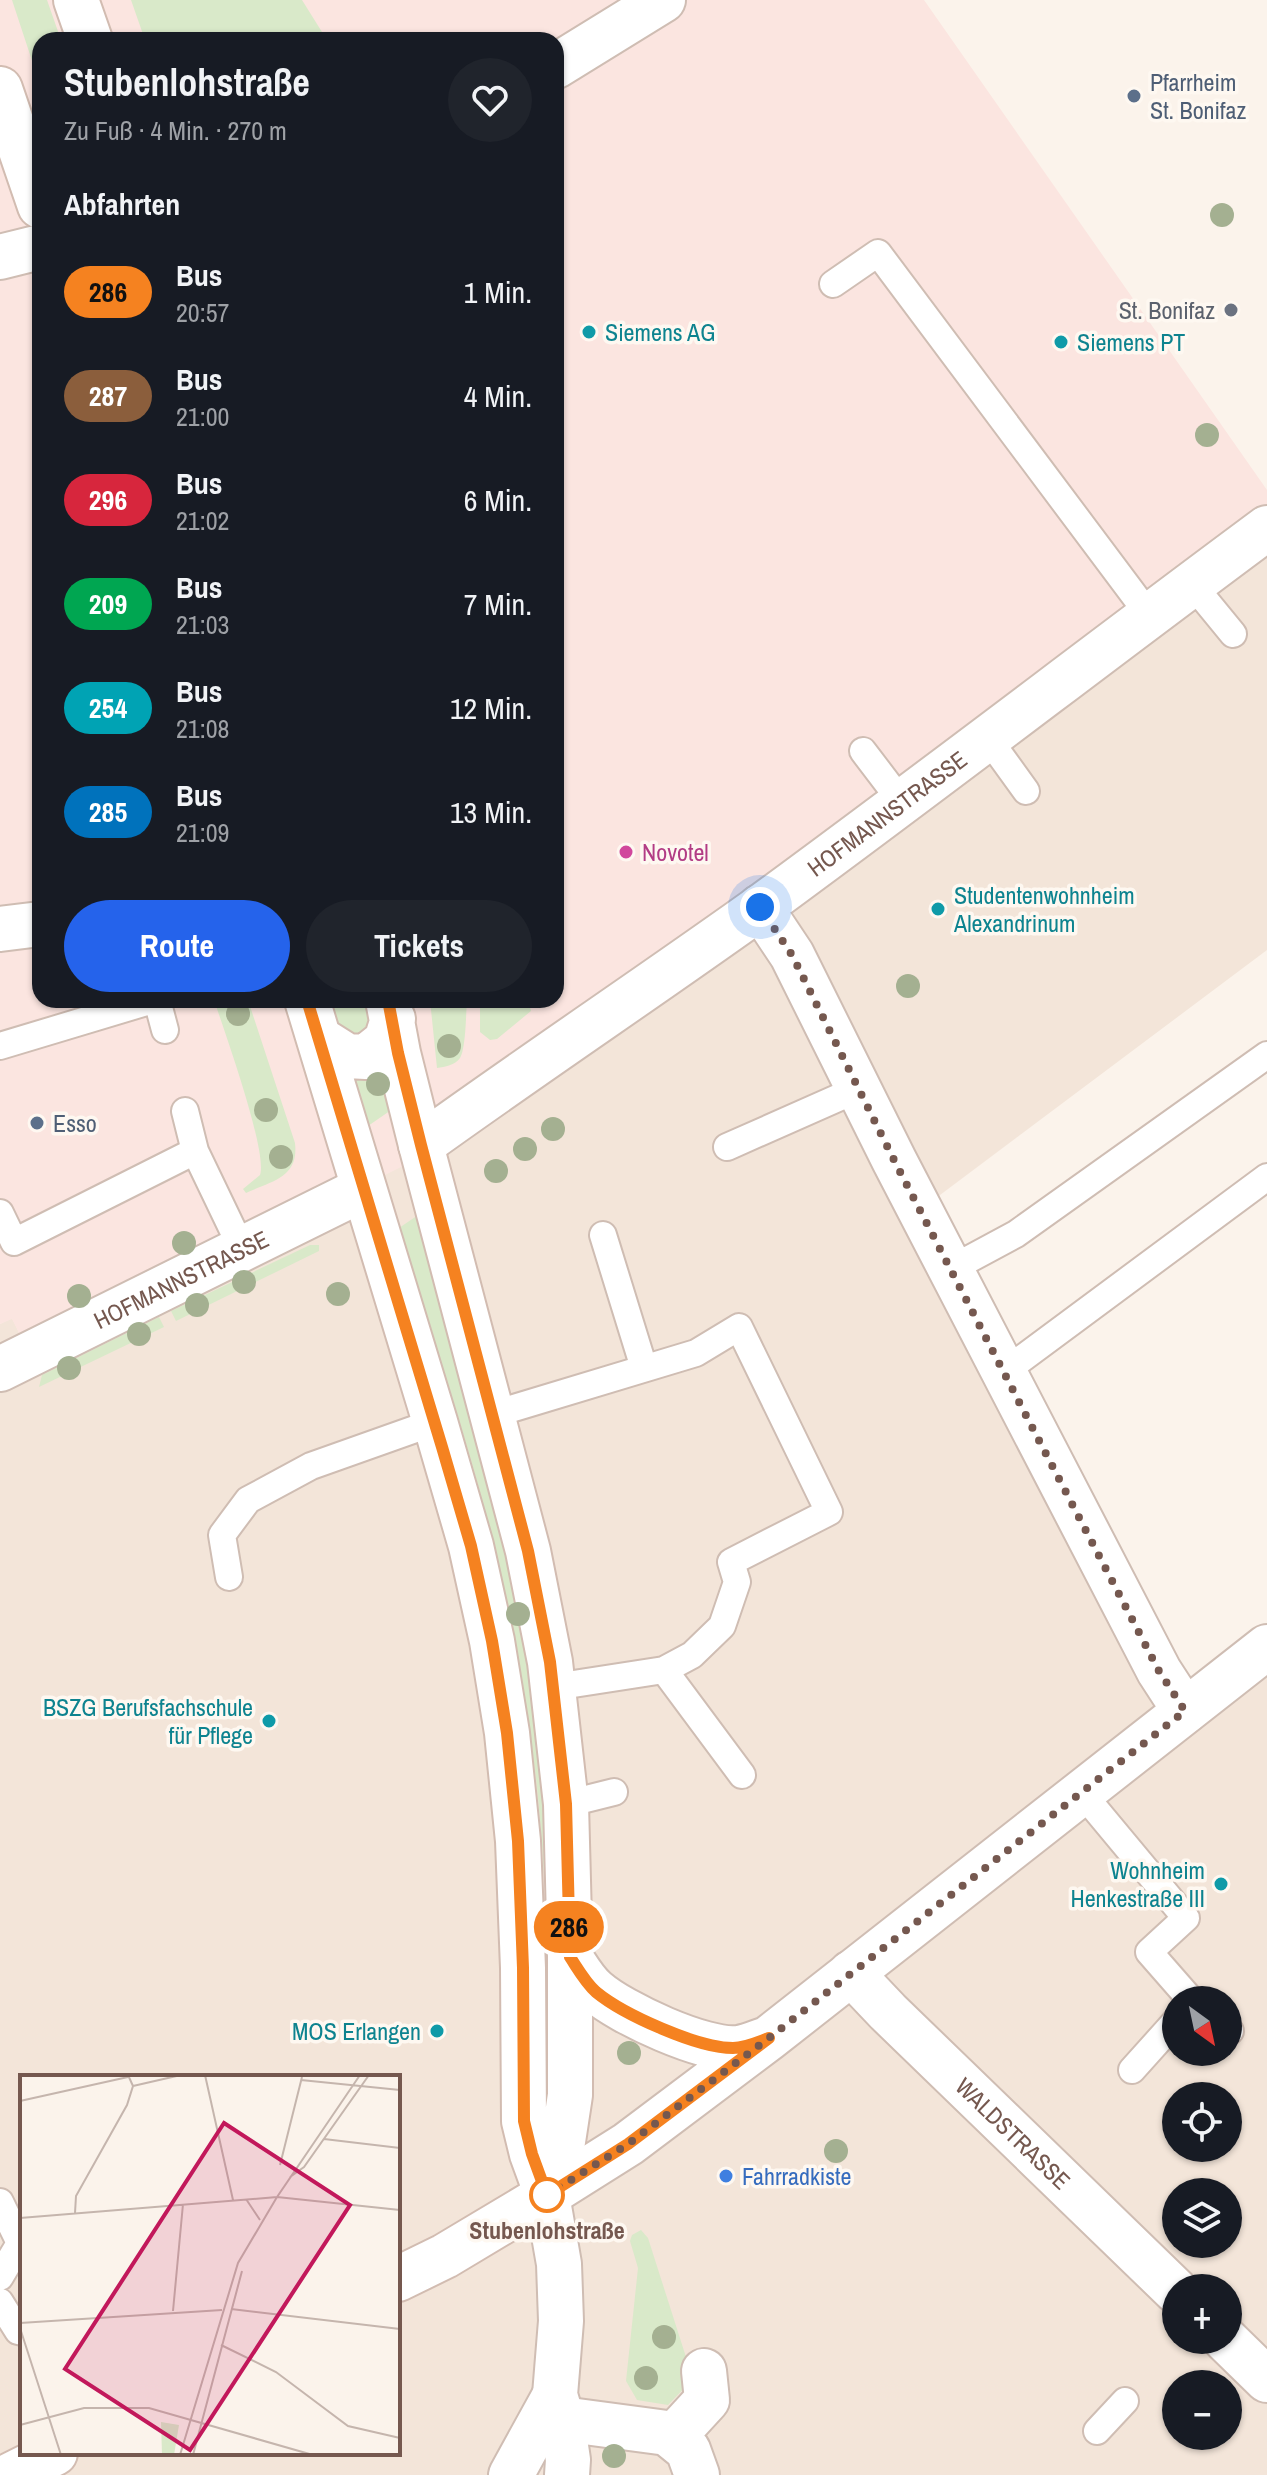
<!DOCTYPE html>
<html lang="de">
<meta charset="utf-8">
<style>
:root{--surface:#171b24;--page:#20242c;--text:#f1f3f6;--muted:#9ea1a6;--accent:#2563eb}
body{margin:0;font-family:"Archivo Narrow",sans-serif;background:var(--page);color:var(--text);height:100vh;display:flex;flex-direction:column;font-size:30px;white-space:nowrap}
*{box-sizing:border-box;margin:0}
p{font-size:26px;color:var(--muted)}
.icon{flex:none;width:44px;height:44px;fill:none;stroke:currentColor;stroke-width:2;stroke-linecap:round;stroke-linejoin:round}
.map{position:relative;flex:1;overflow:hidden}
.details{position:absolute;left:32px;top:32px;width:532px;height:976px;display:flex;flex-direction:column;background:var(--surface);border-radius:24px;box-shadow:0 2px 6px #0004}
.details>*{flex:none}
.badge{padding:0 16px;border-radius:26px;font-size:28px;line-height:52px}
.needle{width:52px;rotate:147deg}
.buttons{position:absolute;left:1162px;top:1986px;display:grid;gap:16px}
.buttons a{display:grid;place-items:center;width:80px;height:80px;border-radius:50%;background:var(--surface);box-shadow:0 2px 6px #0004;font-size:40px}
.you{position:absolute;width:40px;height:40px;margin:-20px;border:6px solid #fff;border-radius:50%;background:#1a73e8;box-shadow:0 0 0 12px #1a73e833}
.map>.badge{position:absolute;translate:-50% -50%;box-shadow:0 0 0 4px #fff}
h2{padding:0 32px;font-size:30px;line-height:72px}
.round{display:grid;place-items:center;flex:none;width:84px;height:84px;border-radius:42px;background:var(--page)}
.headline{display:flex;align-items:center;justify-content:space-between;height:136px;padding:0 32px}
h1{font-size:38px;font-weight:700;line-height:60px}
.primary-button{display:flex;gap:16px;margin-top:auto;padding:16px 32px}
.primary-button a{flex:1;height:92px;border-radius:48px;background:var(--accent);color:#fff;font-size:32px;font-weight:700;line-height:92px;text-align:center}
.primary-button a+a{background:var(--page);color:var(--text)}
ul{padding:0;list-style:none}
li{display:flex;align-items:center;gap:24px;height:104px;padding:0 32px}
li div{flex:1}
li b{display:block;font-size:30px}
li em{font-style:normal}
li .badge{min-width:88px;font-weight:700;text-align:center}
.map>svg:first-child{display:block}
</style>
<div class="map">
<svg width="1267" height="2475" viewBox="0 0 1267 2475">
<rect width="100%" height="100%" fill="#fbf3eb"/>
<path fill="#f3e5d9" fill-rule="evenodd" d="M 1267,531 L 1267,950 L 924,1207 L 1187,1703 L 1267,1642 L 1267,2475 L 0,2475 L 0,1324 L 12,1318 L 29,1353 ZM 1176,2000 L 1228,2000 L 1228,2052 L 1176,2052 ZM 22,2077 L 398,2077 L 398,2453 L 22,2453 ZM 1176,2096 L 1228,2096 L 1228,2148 L 1176,2148 ZM 1176,2192 L 1228,2192 L 1228,2244 L 1176,2244 ZM 1176,2288 L 1228,2288 L 1228,2340 L 1176,2340 ZM 1176,2384 L 1228,2384 L 1228,2436 L 1176,2436 Z"/>
<path fill="#fbe5e0" fill-rule="evenodd" d="M 0,0 L 924,0 L 1267,490 L 1267,531 L 429,1153 L 29,1353 L 12,1319 L 0,1324 ZM 40,40 L 556,40 L 556,1000 L 40,1000 Z"/>
<path fill="#d9e9c9" d="M 12,0 L 47,0 L 61,40 L 40,40 L 40,85 Z
M 131,0 L 302,0 L 327,40 L 145,40 Z
M 214,1000 L 248,1000 L 295,1143 C 299,1178 272,1181 246,1193 L 243,1189 L 260,1175 C 268,1152 224,1030 214,1000 Z
M 330,1000 L 368,1000 L 378,1033 L 343,1042 Z
M 430,1000 L 467,1000 C 466,1011 466,1049 460,1058 C 455,1065 445,1067 437,1068 Z
M 480,1000 L 528,1000 L 531,1011 L 497,1039 L 490,1040 L 480,1032 Z
M 385,1060 L 397,1106 L 368,1126 L 351,1070 Z
M 427,1209 L 515,1546 L 556,1875 L 544,1876 C 538,1767 522,1659 496,1553 C 469,1443 432,1336 399,1228 Z
M 310,1245 L 319,1245 L 319,1251 L 176,1321 L 171,1311 Z
M 159,1317 L 164,1327 L 39,1387 L 42,1375 Z
M 641,2230 L 648,2238 L 693,2379 L 668,2405 L 637,2400 L 626,2381 L 638,2268 L 630,2241 L 632,2235 Z"/>
<g fill="none" stroke-linecap="round" stroke-linejoin="round">
<g stroke="#cfbdb3" stroke-width="30">
<path id="service" d="M 833,284 L 878,253 L 1149,615
M 1192,584 L 1233,634
M 987,737 L 1026,791
M 863,751 L 901,801
M 157,1000 L 165,1030
M 0,1046 L 153,1000
M 185,1111 L 195,1151 L 242,1249
M 727,1147 L 858,1089
M 0,1213 L 14,1242 L 195,1151
M 603,1235 L 644,1368
M 951,1269 L 1016,1234 L 1267,1055
M 1004,1372 L 1267,1177
M 494,1414 L 696,1353 L 739,1327 L 829,1512 L 731,1562 L 737,1582 L 722,1626 L 692,1655 L 664,1670 L 554,1687
M 229,1577 L 222,1535 L 248,1500 L 311,1466 L 435,1422
M 664,1670 L 742,1775
M 1082,1793 L 1186,1918 L 1149,1952 L 1191,2000
M 566,1804 L 614,1792
M 1228,2029 L 1230,2031
M 1132,2070 L 1176,2021
M 0,2202 L 20,2243 L 0,2277
M 0,2302 L 18,2331 L 22,2332
M 1097,2431 L 1125,2401"/>
</g>
<g stroke="#cfbdb3" stroke-width="48">
<g id="minor">
<path d="M 556,66 L 663,0"/>
<path d="M 0,257 L 40,247"/>
<path d="M 760,907 L 792,955 L 894,1160 L 1159,1671 L 1185,1711"/>
<path d="M 0,929 L 40,924"/>
<path id="s1" d="M 421,1145 C 532,1065 646,989 758,909 C 929,784 1097,654 1267,528"/>
<path id="s2" d="M 0,1369 L 363,1189"/>
<path id="s3" d="M 851,1973 L 888,2012 L 1176,2291"/>
<path d="M 547,2195 L 559,2264 L 561,2321 L 555,2395 L 562,2419 L 568,2460 L 567,2475"/>
<path d="M 1226,2340 L 1267,2380"/>
<path d="M 562,2419 L 667,2433 L 688,2450 L 697,2475"/>
<path d="M 673,2437 L 707,2400 L 704,2371"/>
<path d="M 511,2475 L 555,2395"/>
</g>
</g>
<g stroke="#cfbdb3" stroke-width="48">
<path id="tertiary" d="M 570,1957 C 578,1969 585,1982 596,1991 C 621,2013 705,2052 738,2048 C 747,2047 758,2042 767,2039
M 547,2195 L 628,2144 L 769,2038 L 1267,1647"/>
</g>
<g stroke="#d2bcb1" stroke-width="48">
<path id="secondary" d="M 76,0 L 90,40
M 0,89 L 40,206
M 307,1000 L 435,1422 L 471,1546 L 492,1641 L 507,1733 L 518,1841 L 523,1968 L 524,2121 L 532,2154 L 547,2195
M 388,1000 L 398,1053 L 421,1145 L 528,1551 L 550,1662 L 566,1804 L 570,1957 L 570,2095 L 562,2148 L 547,2195
M 320,1039 L 347,1056 L 366,1057 L 386,1041 L 393,1019
M 398,2279 L 445,2256 L 547,2195
M 11,2475 L 55,2453"/>
</g>
<use href="#service" stroke="#fff" stroke-width="26"/>
<use href="#minor" stroke="#fff" stroke-width="44"/>
<use href="#tertiary" stroke="#fff" stroke-width="44"/>
<use href="#secondary" stroke="#fff" stroke-width="44"/>
</g>
<g fill="#a4b091">
<circle cx="1222" cy="215" r="12"/>
<circle cx="1207" cy="435" r="12"/>
<circle cx="908" cy="986" r="12"/>
<circle cx="238" cy="1014" r="12"/>
<circle cx="449" cy="1046" r="12"/>
<circle cx="378" cy="1084" r="12"/>
<circle cx="266" cy="1110" r="12"/>
<circle cx="553" cy="1129" r="12"/>
<circle cx="525" cy="1149" r="12"/>
<circle cx="281" cy="1157" r="12"/>
<circle cx="496" cy="1171" r="12"/>
<circle cx="184" cy="1243" r="12"/>
<circle cx="244" cy="1282" r="12"/>
<circle cx="338" cy="1294" r="12"/>
<circle cx="79" cy="1296" r="12"/>
<circle cx="197" cy="1305" r="12"/>
<circle cx="139" cy="1334" r="12"/>
<circle cx="69" cy="1368" r="12"/>
<circle cx="518" cy="1614" r="12"/>
<circle cx="629" cy="2053" r="12"/>
<circle cx="836" cy="2151" r="12"/>
<circle cx="664" cy="2337" r="12"/>
<circle cx="646" cy="2378" r="12"/>
<circle cx="614" cy="2456" r="12"/>
</g>
<g fill="none" stroke-linecap="round" stroke-linejoin="round">
<g stroke="#fff" stroke-width="18">
<path id="line" d="M 307,1000 L 442,1447 L 471,1546 L 492,1641 L 507,1733 L 518,1841 L 523,1968 L 524,2121 L 532,2154 L 547,2195 L 628,2144 L 769,2038 C 758,2042 745,2048 733,2048 C 698,2048 624,2015 596,1992 C 585,1982 578,1969 570,1957 L 566,1804 L 550,1662 L 528,1551 L 421,1145 L 398,1053 L 388,1000"/>
</g>
<use href="#line" stroke="#f58220" stroke-width="12"/>
<path stroke="#75584f" stroke-width="8" stroke-dasharray="0 14.4" d="M 547,2195 L 628,2144 L 769,2038 L 1185,1711 L 1159,1671 L 1032,1427 L 894,1160 L 792,955 L 760,907"/>
</g>
<g fill="#5c6f8a" stroke="#fef8f1" stroke-width="3">
<circle cx="1134" cy="96" r="8"/>
<circle cx="37" cy="1123" r="8"/>
</g>
<circle fill="#6b7280" stroke="#fef8f1" stroke-width="3" cx="1231" cy="310" r="8"/>
<g fill="#0f9aa8" stroke="#fef8f1" stroke-width="3">
<circle cx="589" cy="332" r="8"/>
<circle cx="1061" cy="342" r="8"/>
<circle cx="938" cy="909" r="8"/>
<circle cx="269" cy="1721" r="8"/>
<circle cx="1221" cy="1884" r="8"/>
<circle cx="437" cy="2031" r="8"/>
</g>
<circle fill="#d1479c" stroke="#fef8f1" stroke-width="3" cx="626" cy="852" r="8"/>
<circle fill="#3f7fe0" stroke="#fef8f1" stroke-width="3" cx="726" cy="2176" r="8"/>
<circle fill="#fff" stroke="#f58220" stroke-width="4" cx="547" cy="2195" r="16"/>
<g text-anchor="middle" dominant-baseline="central" stroke-width="7" stroke-linejoin="round" paint-order="stroke">
<g font-size="24" fill="#4e5e75" stroke="#fef8f1" text-anchor="start">
<text x="1150" y="82">Pfarrheim<tspan x="1150" dy="28">St. Bonifaz</tspan></text>
<text x="53" y="1123">Esso</text>
</g>
<g font-size="24" fill="#5b616d" stroke="#fef8f1" text-anchor="end">
<text x="1215" y="310">St. Bonifaz</text>
</g>
<g font-size="24" fill="#0d838f" stroke="#fef8f1" text-anchor="start">
<text x="605" y="332">Siemens AG</text>
<text x="1077" y="342">Siemens PT</text>
<text x="954" y="895">Studentenwohnheim<tspan x="954" dy="28">Alexandrinum</tspan></text>
<text x="253" y="1707" text-anchor="end">BSZG Berufsfachschule<tspan x="253" dy="28">für Pflege</tspan></text>
<text x="1205" y="1870" text-anchor="end">Wohnheim<tspan x="1205" dy="28">Henkestraße III</tspan></text>
<text x="421" y="2031" text-anchor="end">MOS Erlangen</text>
</g>
<g font-size="24" fill="#75584f" stroke="#fef8f1">
<text stroke="none"><textPath href="#s1" startOffset="572">HOFMANNSTRASSE</textPath></text>
<text stroke="none"><textPath href="#s2" startOffset="202">HOFMANNSTRASSE</textPath></text>
<text stroke="none"><textPath href="#s3" startOffset="228">WALDSTRASSE</textPath></text>
</g>
<g font-size="24" fill="#b23c85" stroke="#fef8f1" text-anchor="start">
<text x="642" y="852">Novotel</text>
</g>
<g font-size="24" fill="#366cbe" stroke="#fef8f1" text-anchor="start">
<text x="742" y="2176">Fahrradkiste</text>
</g>
<g font-size="24" font-weight="bold" fill="#75584f" stroke="#fef8f1">
<text x="547" y="2230">Stubenlohstraße</text>
</g>
</g>
<g transform="translate(20 2075)">
<rect width="380" height="380" fill="#fbf3eb"/>
<path d="M 141,347 L 159,350 L 154,380 L 142,380 Z" fill="#d9e9c9"/>
<path fill="none" stroke="#c5b5ad" stroke-width="2" d="M 185,0 L 213,125M 281,5 L 380,15M 113,11 L 161,0M 0,26 L 108,2M 304,64 L 380,73M 260,90 L 282,2M 270,102 L 284,92 L 349,0M 257,122 L 380,135M 226,124 L 240,145M 55,138 L 56,121 L 107,30 L 113,11 L 108,0M 0,143 L 257,122 L 340,0M 211,234 L 380,254M 153,236 L 163,129M 0,248 L 202,235M 0,253 L 41,380M 201,270 L 256,297 L 328,351 L 380,363M 0,350 L 64,333 L 129,333 L 293,380M 160,380 L 218,188 L 257,122M 173,380 L 222,196"/>
<path fill="#c2185b" fill-opacity="0.15" stroke="#c2185b" stroke-width="4" d="M 204,48 L 330,130 L 170,375 L 45,294 Z"/>
<rect width="380" height="380" fill="none" stroke="#75584f" stroke-width="4"/>
</g>
</svg>
<div class="buttons">
<a><svg class="needle" viewBox="-14 -14 28 28"><path d="M0-13l5 13h-10z" fill="#e53935"/><path d="M0 13l5-13h-10z" fill="#9ea1a6"/></svg></a>
<a><svg class="icon" aria-label="locate" viewBox="0 0 24 24"><circle cx="12" cy="12" r="6"/><path d="M12 2v4M12 18v4M2 12h4M18 12h4"/></svg></a>
<a><svg class="icon" aria-label="layers" viewBox="0 0 24 24"><path d="M12 4l9 5-9 5-9-5zM3 14l9 5 9-5"/></svg></a>
<a>+</a>
<a>−</a>
</div>
<div class="you" style="left:760px;top:907px"></div>
<b class="badge" style="left:569px;top:1927px;background:#f58220;color:#111">286</b>
<section class="details">
<div class="headline"><div><h1>Stubenlohstraße</h1><p>Zu Fuß · 4 Min. · 270 m</p></div><a class="round"><svg class="icon" aria-label="heart" viewBox="0 0 24 24"><path d="M12 20l-8-8c-3-5 5-10 8-4 3-6 11-1 8 4z"/></svg></a></div>
<h2>Abfahrten</h2>
<ul>
<li><span class="badge" style="background:#f58220;color:#111">286</span><div><b>Bus</b><p>20:57</p></div><em>1 Min.</em></li>
<li><span class="badge" style="background:#8b5e3c;color:#fff">287</span><div><b>Bus</b><p>21:00</p></div><em>4 Min.</em></li>
<li><span class="badge" style="background:#d7263d;color:#fff">296</span><div><b>Bus</b><p>21:02</p></div><em>6 Min.</em></li>
<li><span class="badge" style="background:#00a651;color:#fff">209</span><div><b>Bus</b><p>21:03</p></div><em>7 Min.</em></li>
<li><span class="badge" style="background:#00a3b4;color:#fff">254</span><div><b>Bus</b><p>21:08</p></div><em>12 Min.</em></li>
<li><span class="badge" style="background:#0072bc;color:#fff">285</span><div><b>Bus</b><p>21:09</p></div><em>13 Min.</em></li>
</ul>
<div class="primary-button"><a>Route</a><a>Tickets</a></div>
</section>
</div>
